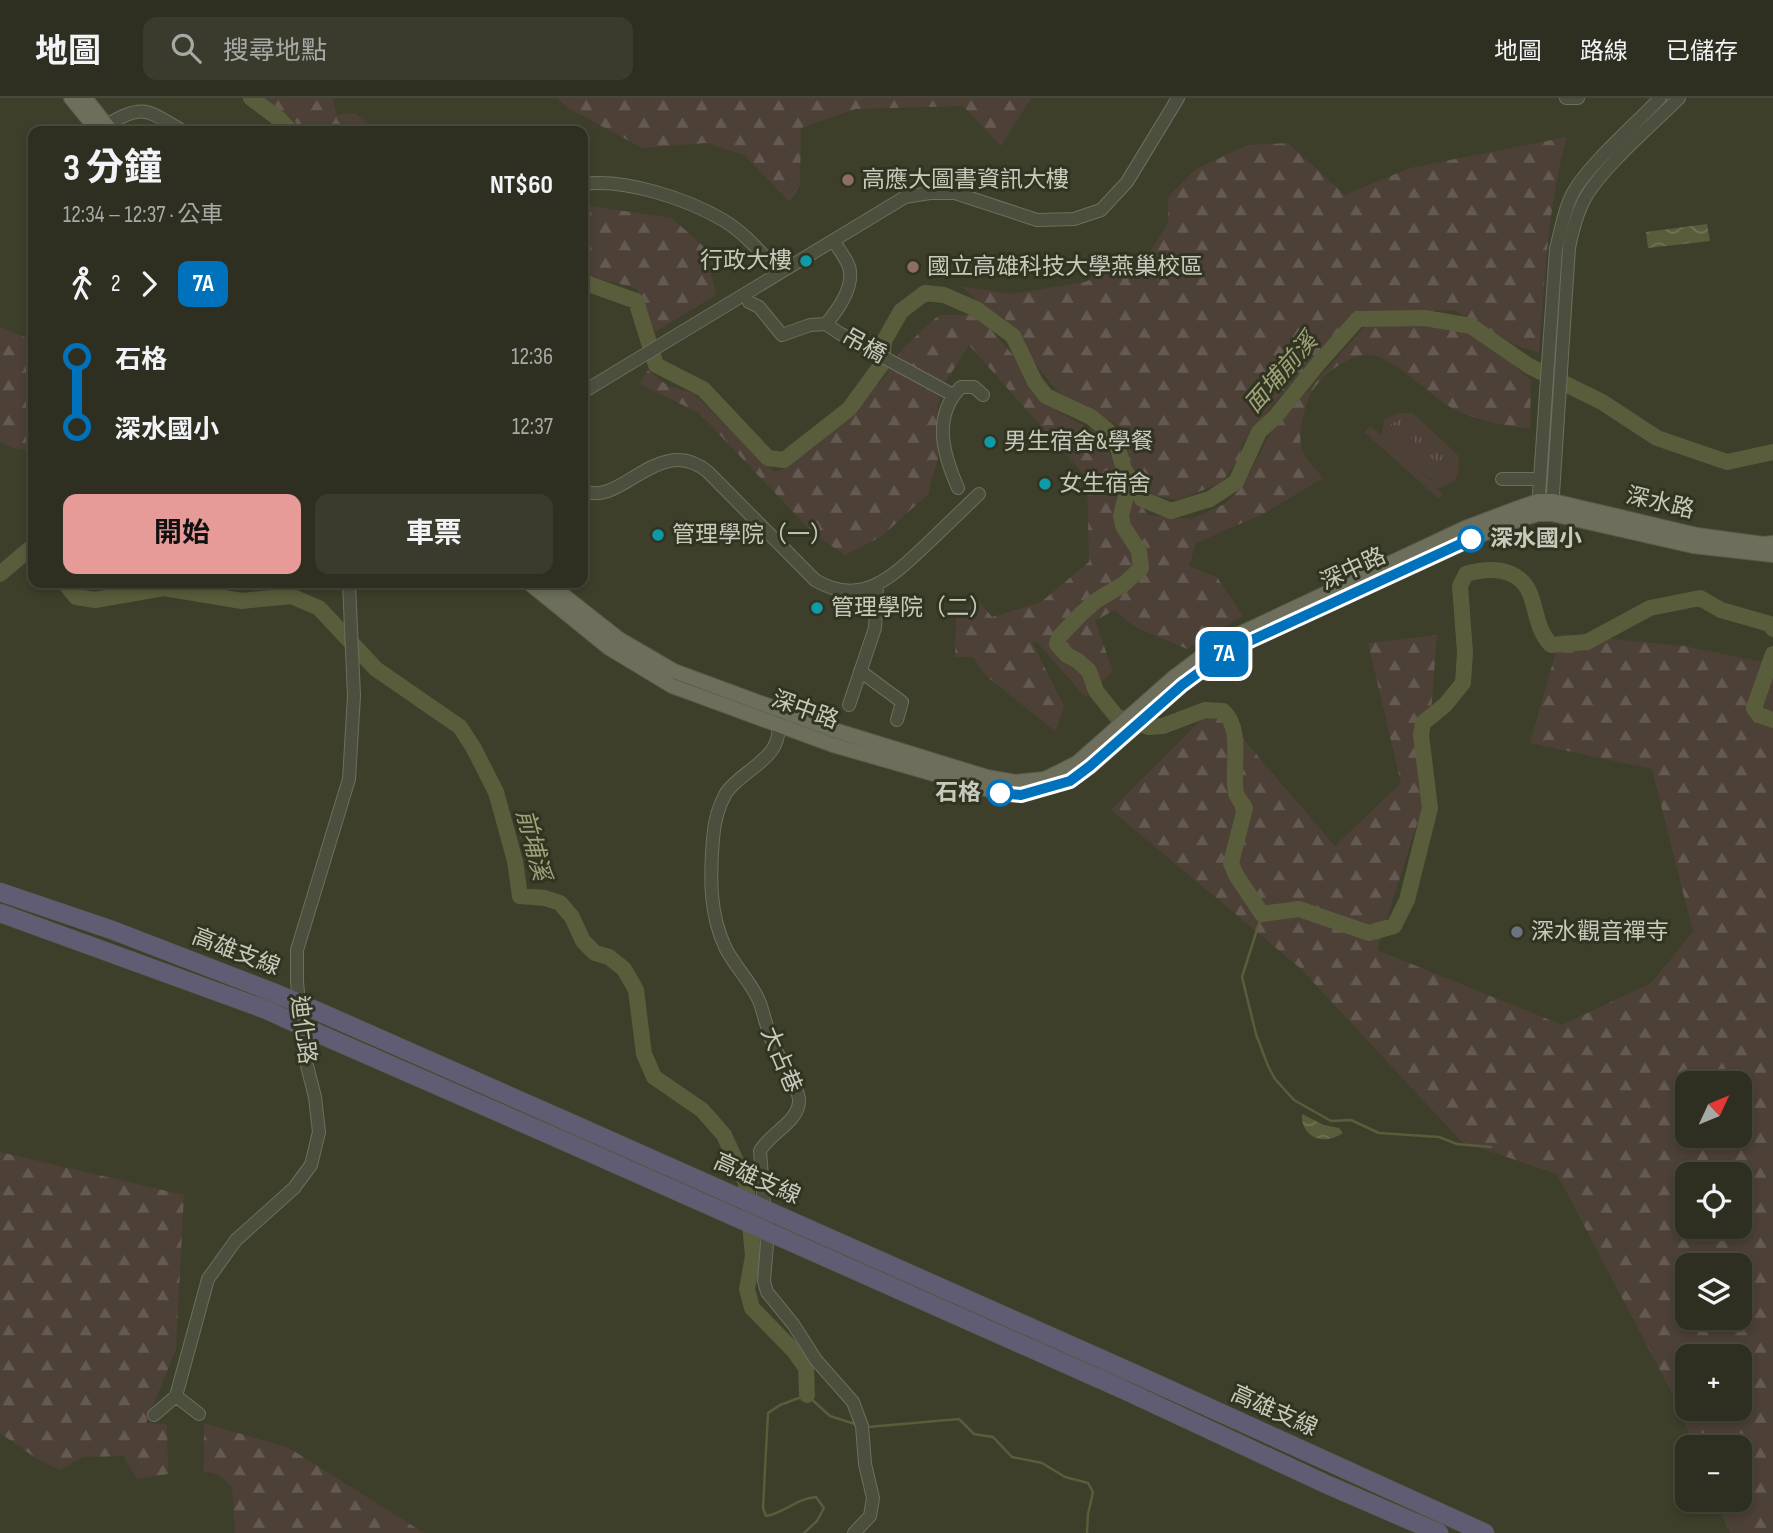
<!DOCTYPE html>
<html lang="zh-TW">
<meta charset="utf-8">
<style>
:root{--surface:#2e2f20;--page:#3a3b2d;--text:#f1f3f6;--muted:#a7a9a5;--line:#494a3e;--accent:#e69b98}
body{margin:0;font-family:"Sofia Sans Condensed","Noto Sans TC",sans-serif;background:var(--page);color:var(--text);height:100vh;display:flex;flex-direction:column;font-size:26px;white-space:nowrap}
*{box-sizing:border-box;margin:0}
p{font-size:23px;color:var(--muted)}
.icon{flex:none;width:38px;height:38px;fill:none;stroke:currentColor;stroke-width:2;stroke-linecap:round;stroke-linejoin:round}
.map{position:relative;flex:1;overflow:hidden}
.details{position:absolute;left:28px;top:28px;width:560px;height:462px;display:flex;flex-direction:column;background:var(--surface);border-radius:14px;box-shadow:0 4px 10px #0003,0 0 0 2px var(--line)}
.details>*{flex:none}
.badge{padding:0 14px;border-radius:10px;font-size:24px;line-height:46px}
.needle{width:46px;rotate:46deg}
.controls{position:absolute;left:1675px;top:973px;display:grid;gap:14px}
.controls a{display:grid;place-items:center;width:77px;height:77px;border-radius:14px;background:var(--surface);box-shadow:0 4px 10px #0003,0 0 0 2px var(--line);font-size:35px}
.map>.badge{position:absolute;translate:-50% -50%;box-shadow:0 0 0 4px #fff}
.legs{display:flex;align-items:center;gap:10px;height:77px;padding:0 35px;font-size:23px}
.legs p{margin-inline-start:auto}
.summary{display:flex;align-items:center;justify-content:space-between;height:119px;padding:0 35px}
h1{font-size:38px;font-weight:700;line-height:52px}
.action{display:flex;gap:14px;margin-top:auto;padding:14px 35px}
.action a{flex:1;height:80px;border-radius:14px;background:var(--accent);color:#111;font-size:28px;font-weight:700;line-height:80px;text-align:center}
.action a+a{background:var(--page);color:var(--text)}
ul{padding:0 35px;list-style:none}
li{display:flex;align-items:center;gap:24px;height:70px;font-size:26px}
li i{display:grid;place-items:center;width:10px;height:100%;margin:0 9px;background:currentColor}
li i::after{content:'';width:18px;height:18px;margin:-9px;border:5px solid;border-radius:50%;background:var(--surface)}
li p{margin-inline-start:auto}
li:first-child i{background:linear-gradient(#0000 50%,currentColor 0)}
li:last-child i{background:linear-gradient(currentColor 50%,#0000 0)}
header{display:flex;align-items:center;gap:42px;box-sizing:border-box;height:98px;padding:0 35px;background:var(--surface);border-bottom:2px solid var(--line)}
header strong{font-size:33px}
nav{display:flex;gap:38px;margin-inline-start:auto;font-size:24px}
.search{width:490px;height:63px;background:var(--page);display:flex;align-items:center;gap:18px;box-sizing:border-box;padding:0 24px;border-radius:14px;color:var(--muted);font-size:26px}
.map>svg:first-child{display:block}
</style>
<header>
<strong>地圖</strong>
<div class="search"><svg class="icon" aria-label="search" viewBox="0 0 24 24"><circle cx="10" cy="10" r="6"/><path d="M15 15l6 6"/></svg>搜尋地點</div>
<nav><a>地圖</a><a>路線</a><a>已儲存</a></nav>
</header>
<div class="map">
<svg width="1773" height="1435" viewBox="0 0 1773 1435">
<defs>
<pattern id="grass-tufts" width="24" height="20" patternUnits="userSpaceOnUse" patternTransform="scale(1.75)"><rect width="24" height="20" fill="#4c4037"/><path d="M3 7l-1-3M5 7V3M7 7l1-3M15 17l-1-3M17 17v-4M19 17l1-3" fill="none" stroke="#645a52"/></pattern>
<pattern id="forest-firs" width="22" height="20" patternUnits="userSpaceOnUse" patternTransform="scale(1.75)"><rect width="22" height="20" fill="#4c4037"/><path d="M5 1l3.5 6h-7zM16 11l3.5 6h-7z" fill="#645a52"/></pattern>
<pattern id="water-waves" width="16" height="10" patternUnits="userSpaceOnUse" patternTransform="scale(1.75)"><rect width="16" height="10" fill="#5a5d3b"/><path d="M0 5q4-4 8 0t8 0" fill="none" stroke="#707355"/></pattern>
</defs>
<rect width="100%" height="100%" fill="#3d3f2a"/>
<path fill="url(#grass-tufts)" d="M 1399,321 L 1410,321 L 1452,361 C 1450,414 1401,355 1387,342 L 1388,328 Z"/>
<path fill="url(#forest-firs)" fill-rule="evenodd" d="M 261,0 L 332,0 L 337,17 L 355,15 L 375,33 L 303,33 L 294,23 Z
M 557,0 L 1031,0 L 1001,48 L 963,8 L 855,11 L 801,30 L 800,87 L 789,104 L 744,57 L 706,45 L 642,50 L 568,10 Z
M 1567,39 C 1547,109 1545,183 1539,255 L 1516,247 L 1454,212 L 1359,215 L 1279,299 L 1242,346 L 1239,361 L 1221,385 L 1178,402 L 1156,398 L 1141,387 L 1131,369 L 1121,329 L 1059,295 L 1033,263 L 1016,233 L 1004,220 L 985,210 L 961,188 L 1011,196 L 1085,184 L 1150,154 L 1168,125 L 1168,99 L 1196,71 L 1248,47 L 1288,45 L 1345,97 L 1410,70 Z
M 583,107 L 672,120 L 705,150 L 716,197 L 655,234 L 636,190 L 583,177 Z
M 939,217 L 971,217 L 991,232 L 1012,256 L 1027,284 L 1041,303 L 1078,325 L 1095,333 L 1106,347 L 1122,381 L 1148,417 L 1191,421 L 1225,406 L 1242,389 L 1271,334 L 1364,229 C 1393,228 1443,224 1469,236 C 1492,246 1511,266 1531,282 L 1530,331 C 1503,327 1476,323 1452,310 C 1430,298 1399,265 1376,258 C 1354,252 1325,274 1313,292 C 1305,304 1298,335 1301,349 C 1304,360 1316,371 1323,380 L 1265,415 L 1196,445 L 1189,468 L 1217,479 L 1243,518 L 1187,551 L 1135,529 L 1114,512 L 1095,523 L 1113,573 L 1085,599 L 1037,544 L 1032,544 L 1064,608 L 1056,634 L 986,578 L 973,559 L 955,559 L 956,521 L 977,501 L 992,519 L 1041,504 L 1089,464 L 1087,380 L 969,247 L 946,283 L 937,308 L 938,360 L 928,396 L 881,439 L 845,457 L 813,435 L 699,315 L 640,286 L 648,272 L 668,288 L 693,295 L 774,373 L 782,372 L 854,315 L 886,277 L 903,250 Z
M 0,229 L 27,240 L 33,239 L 33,353 L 13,350 L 0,344 Z
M 1561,536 L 1684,548 L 1773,566 L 1773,1435 L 1730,1435 L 1716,1402 L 1740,1402 L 1740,1349 L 1695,1349 L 1673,1297 L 1557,1076 L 1462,1044 L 1300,870 L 1111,712 L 1215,608 L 1335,748 L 1401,685 L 1368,545 L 1437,537 L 1424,704 L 1377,852 L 1562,927 L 1651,885 L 1693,834 L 1652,671 L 1530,645 ZM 1740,985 L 1740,1038 L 1687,1038 L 1687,985 ZM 1740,1076 L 1740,1129 L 1687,1129 L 1687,1076 ZM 1740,1167 L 1740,1220 L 1687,1220 L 1687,1167 ZM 1740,1258 L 1740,1311 L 1687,1311 L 1687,1258 Z
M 0,1054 L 184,1097 L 176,1251 L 146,1325 L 167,1326 L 168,1376 L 137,1381 L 123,1358 L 83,1359 L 60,1372 L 37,1361 L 0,1335 Z
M 204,1325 L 289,1350 L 424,1435 L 235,1435 L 232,1389 L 219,1377 L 204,1373 Z"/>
<path fill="#4c4037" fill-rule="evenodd" d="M 1398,315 L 1413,315 L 1459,358 C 1459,379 1459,384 1437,391 L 1443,396 L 1439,401 L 1364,334 L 1370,328 L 1382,337 L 1384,322 ZM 1399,321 L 1410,321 L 1451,361 C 1451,381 1438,390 1422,375 L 1434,362 L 1402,332 L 1390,344 L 1387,342 L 1388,328 Z"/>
<path fill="url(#water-waves)" d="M 1707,126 L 1710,143 L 1648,150 L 1646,134 Z
M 1302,1016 L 1324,1027 L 1339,1030 L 1343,1035 C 1324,1048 1301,1040 1302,1016 Z"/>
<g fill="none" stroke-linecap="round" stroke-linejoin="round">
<path stroke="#5a5d3b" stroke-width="2.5" d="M 1262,816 L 1242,879 L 1256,936 L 1268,968 L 1275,981 L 1294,1002 L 1331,1023 L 1351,1022 L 1379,1035 L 1439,1039 L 1457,1046 L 1491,1049
M 868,1329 L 959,1321 L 974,1336 L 993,1339 L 1012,1359 L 1042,1365 L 1065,1379 L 1088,1385 L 1093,1394 L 1088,1416 L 1087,1435
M 804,1435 L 817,1423 L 824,1410 L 816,1399 C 795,1401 785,1415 766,1418 L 763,1410 L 768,1315 L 780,1307 L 807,1297 L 830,1318 L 858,1327"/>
<path stroke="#5a5d3b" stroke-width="16" d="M 251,0 L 279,21 L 291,33
M 583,184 L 636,203 L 656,267 L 703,291 L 768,360 L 784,362 L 849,311 L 882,266 L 884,243 L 901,213 L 925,195 L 944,197 L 976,211 L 1013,238 L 1035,284 L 1046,298 L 1091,319 L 1114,338 L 1124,371 L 1142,401 L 1171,413 L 1210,401 L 1236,384 L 1259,334 L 1276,318 L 1317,267 L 1358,221 L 1425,220 L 1471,228 L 1529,268 L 1602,304 L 1657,340 L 1727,364 L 1773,354
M 1130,381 L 1121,418 L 1123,428 L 1139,453 L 1141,470 L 1124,486 L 1097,502 L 1082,515 L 1059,539 L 1057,546 L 1067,557 L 1078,563 L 1089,573 L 1096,593 L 1117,619 L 1149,629 L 1163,628 L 1205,612 L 1223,613 C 1244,632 1231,670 1236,695 C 1238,701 1242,705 1245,710 L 1231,765 L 1236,777 L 1262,816 L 1299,811 L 1369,835 L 1394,828 L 1407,802 L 1430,710 L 1421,637 L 1423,625 L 1445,607 L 1463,585 L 1465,554 L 1460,488 L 1466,476 C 1480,472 1495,470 1509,475 C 1542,488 1528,523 1551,547 L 1587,544 L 1650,510 L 1700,500 L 1721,512 L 1770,526 L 1773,531
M 0,476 L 33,448
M 68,485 L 68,489 L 76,499 L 95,502 L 164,490 L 242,503 L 291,498 L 319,510 L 376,571 L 460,629 L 473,649 L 496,694 L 515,763 L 520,798 L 545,800 L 560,805 L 572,819 L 583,843 L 595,855 L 609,859 L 624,871 L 636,892 L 644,956 L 654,979 L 702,1012 L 724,1037 L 746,1085 L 753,1158 L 747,1191 L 752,1210 L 794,1253 L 806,1270 L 807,1297
M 1773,556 L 1754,610 L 1759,617 L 1773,622"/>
<g stroke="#6d6f5e" stroke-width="14">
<path id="minor" d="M 1566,0 L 1578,0
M 106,27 C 145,5 146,12 183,33
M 583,86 C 625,80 687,101 723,122 C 745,135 762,156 779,174
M 749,204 L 759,209 L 782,237 L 810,227 L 826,226 L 839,235 L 953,297
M 826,226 C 837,213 852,192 850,174 C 850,166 842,156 837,148
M 583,294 L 905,99 L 930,95 L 955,95 L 1037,122 L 1074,121 L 1101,112 L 1127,84 L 1178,0
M 1502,381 L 1540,381
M 958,390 C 943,356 932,318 961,289 L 974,289 L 983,297
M 583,392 C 619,412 659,333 708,374 L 815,482 C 863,511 895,476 928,445 C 945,429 962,412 979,396
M 1538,410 L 1556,151 C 1561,132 1564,111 1574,93 C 1591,64 1636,26 1660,0
M 1552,411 L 1569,150 C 1572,134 1576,119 1583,104 C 1599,72 1652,27 1679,0
M 860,573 L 902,604 L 897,622
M 849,607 L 875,530 L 877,487
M 777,621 C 787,660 743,670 726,695 C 718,709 714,726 713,741 C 710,779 709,816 726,851 C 736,870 752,885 760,905 C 765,920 768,936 775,950 C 781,964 800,990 799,1004 C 798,1024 769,1036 760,1053 L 767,1146 L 764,1183 L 767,1194 L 793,1226 L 816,1262 L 853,1304 L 862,1328 L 865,1366 L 873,1400 L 870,1418 L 854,1435
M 176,1298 L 208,1181 L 236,1142 L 294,1090 L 311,1067 L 319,1034 L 315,999 L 303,952 L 297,883 L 297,852 L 349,681 L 354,598 L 349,485
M 176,1298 L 199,1316
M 154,1317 L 176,1298"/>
</g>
<g stroke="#595b4a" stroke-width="16">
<path id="major" d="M 71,0 L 98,33
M 85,0 L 111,33
M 529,485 L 609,550 L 672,588 L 833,647 L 1000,695 L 1022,697 L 1070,683 L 1090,669 L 1182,587 L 1228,553 L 1505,426 L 1538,416 L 1552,416 L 1693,448 L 1773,457
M 548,485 L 619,541 L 674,573 L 831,631 L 987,679 L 1015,684 L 1045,681 L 1077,665 L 1173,580 L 1218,546 L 1465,430 L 1518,410 L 1538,403 L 1553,403 L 1697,437 L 1763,446 L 1773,445"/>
</g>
<g stroke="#5a5c4b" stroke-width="19">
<path id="highway" d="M 0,794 L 112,832 L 275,895
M 0,815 L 267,912
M 324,916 L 564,1022
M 317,935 L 557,1040
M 1133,1275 L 1485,1435
M 1122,1291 L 1328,1387 L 1439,1435"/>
</g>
<use href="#minor" stroke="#4d4f3e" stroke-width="12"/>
<use href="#major" stroke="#6d6f5c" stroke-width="14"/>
<use href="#highway" stroke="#5f5c74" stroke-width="18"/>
<g stroke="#5a5c4b" stroke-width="19" stroke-linecap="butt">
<path id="highway-bridge" d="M 275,895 L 324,916
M 267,912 L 317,935
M 564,1022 L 1133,1275
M 557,1040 L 1122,1291"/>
</g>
<use href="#highway-bridge" stroke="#5f5c74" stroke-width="18"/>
</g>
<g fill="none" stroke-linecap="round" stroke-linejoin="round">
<g stroke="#fff" stroke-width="16">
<path id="line-1" d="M 1000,695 L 1021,697 L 1070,683 L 1090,668 L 1182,587 L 1228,553 L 1471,441"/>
</g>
<use href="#line-1" stroke="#0072bc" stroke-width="10"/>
</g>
<g fill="#8d6e63" stroke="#323422" stroke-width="2.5">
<circle cx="848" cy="82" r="7"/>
<circle cx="913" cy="169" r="7"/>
</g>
<g fill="#0f9aa8" stroke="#323422" stroke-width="2.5">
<circle cx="806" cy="163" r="7"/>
<circle cx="990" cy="344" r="7"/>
<circle cx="1045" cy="386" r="7"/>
<circle cx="658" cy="437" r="7"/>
<circle cx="817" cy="510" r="7"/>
</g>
<g fill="#fff" stroke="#0072bc" stroke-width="3.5">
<circle cx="1471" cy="441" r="12"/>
<circle cx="1000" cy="695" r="12"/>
</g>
<circle fill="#6b7280" stroke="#323422" stroke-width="2.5" cx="1517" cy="834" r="7"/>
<g text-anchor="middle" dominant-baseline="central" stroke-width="6" stroke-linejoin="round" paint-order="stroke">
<g font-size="23" fill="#c7c9ba" stroke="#323422" text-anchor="start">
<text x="862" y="82">高應大圖書資訊大樓</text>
<text x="792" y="163" text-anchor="end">行政大樓</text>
<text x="927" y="169">國立高雄科技大學燕巢校區</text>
<text x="1004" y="344">男生宿舍&amp;學餐</text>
<text x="1059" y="386">女生宿舍</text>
<text x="672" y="437">管理學院（一）</text>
<text x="831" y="510">管理學院（二）</text>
<text x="1531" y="834">深水觀音禪寺</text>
</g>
<g font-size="23" fill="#c7c9ba" stroke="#323422">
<text transform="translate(864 248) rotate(29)">吊橋</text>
<text transform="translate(1660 405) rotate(13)">深水路</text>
<text transform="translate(1353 471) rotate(-25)">深中路</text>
<text transform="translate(805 612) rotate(20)">深中路</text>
<text transform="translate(236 854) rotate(21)">高雄支線</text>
<text transform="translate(303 932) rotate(83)">迪化路</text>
<text transform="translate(781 962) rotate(67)">大占巷</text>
<text transform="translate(757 1081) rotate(24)">高雄支線</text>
<text transform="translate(1274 1313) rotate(24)">高雄支線</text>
</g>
<g font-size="23" font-weight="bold" fill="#c7c9ba" stroke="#323422" text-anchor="start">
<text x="1490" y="441">深水國小</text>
<text x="981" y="695" text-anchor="end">石格</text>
</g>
<g font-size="24" font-style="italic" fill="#a0a378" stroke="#323422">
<text transform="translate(1281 275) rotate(-49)">面埔前溪</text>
<text transform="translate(533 747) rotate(75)">前埔溪</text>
</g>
</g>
</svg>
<div class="controls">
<a><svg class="needle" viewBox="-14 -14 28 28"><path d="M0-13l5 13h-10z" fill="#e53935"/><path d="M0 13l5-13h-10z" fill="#a7a9a5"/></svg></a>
<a><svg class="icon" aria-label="locate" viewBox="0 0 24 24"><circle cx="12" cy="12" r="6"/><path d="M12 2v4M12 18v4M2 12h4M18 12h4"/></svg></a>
<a><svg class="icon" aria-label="layers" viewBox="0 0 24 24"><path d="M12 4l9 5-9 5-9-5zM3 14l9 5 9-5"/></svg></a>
<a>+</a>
<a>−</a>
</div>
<b class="badge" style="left:1224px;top:556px;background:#0072bc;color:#fff">7A</b>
<section class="details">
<div class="summary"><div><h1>3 分鐘</h1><p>12:34 – 12:37 · 公車</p></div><b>NT$60</b></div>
<div class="legs"><svg class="icon" aria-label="walk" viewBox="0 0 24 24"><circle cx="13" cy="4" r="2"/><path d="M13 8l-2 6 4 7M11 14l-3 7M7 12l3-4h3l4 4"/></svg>2<svg class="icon" aria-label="forward" viewBox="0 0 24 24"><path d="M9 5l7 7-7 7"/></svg><b class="badge" style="background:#0072bc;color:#fff">7A</b></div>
<ul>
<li><i style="color:#0072bc"></i><b>石格</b><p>12:36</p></li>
<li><i style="color:#0072bc"></i><b>深水國小</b><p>12:37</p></li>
</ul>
<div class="action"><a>開始</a><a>車票</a></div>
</section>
</div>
